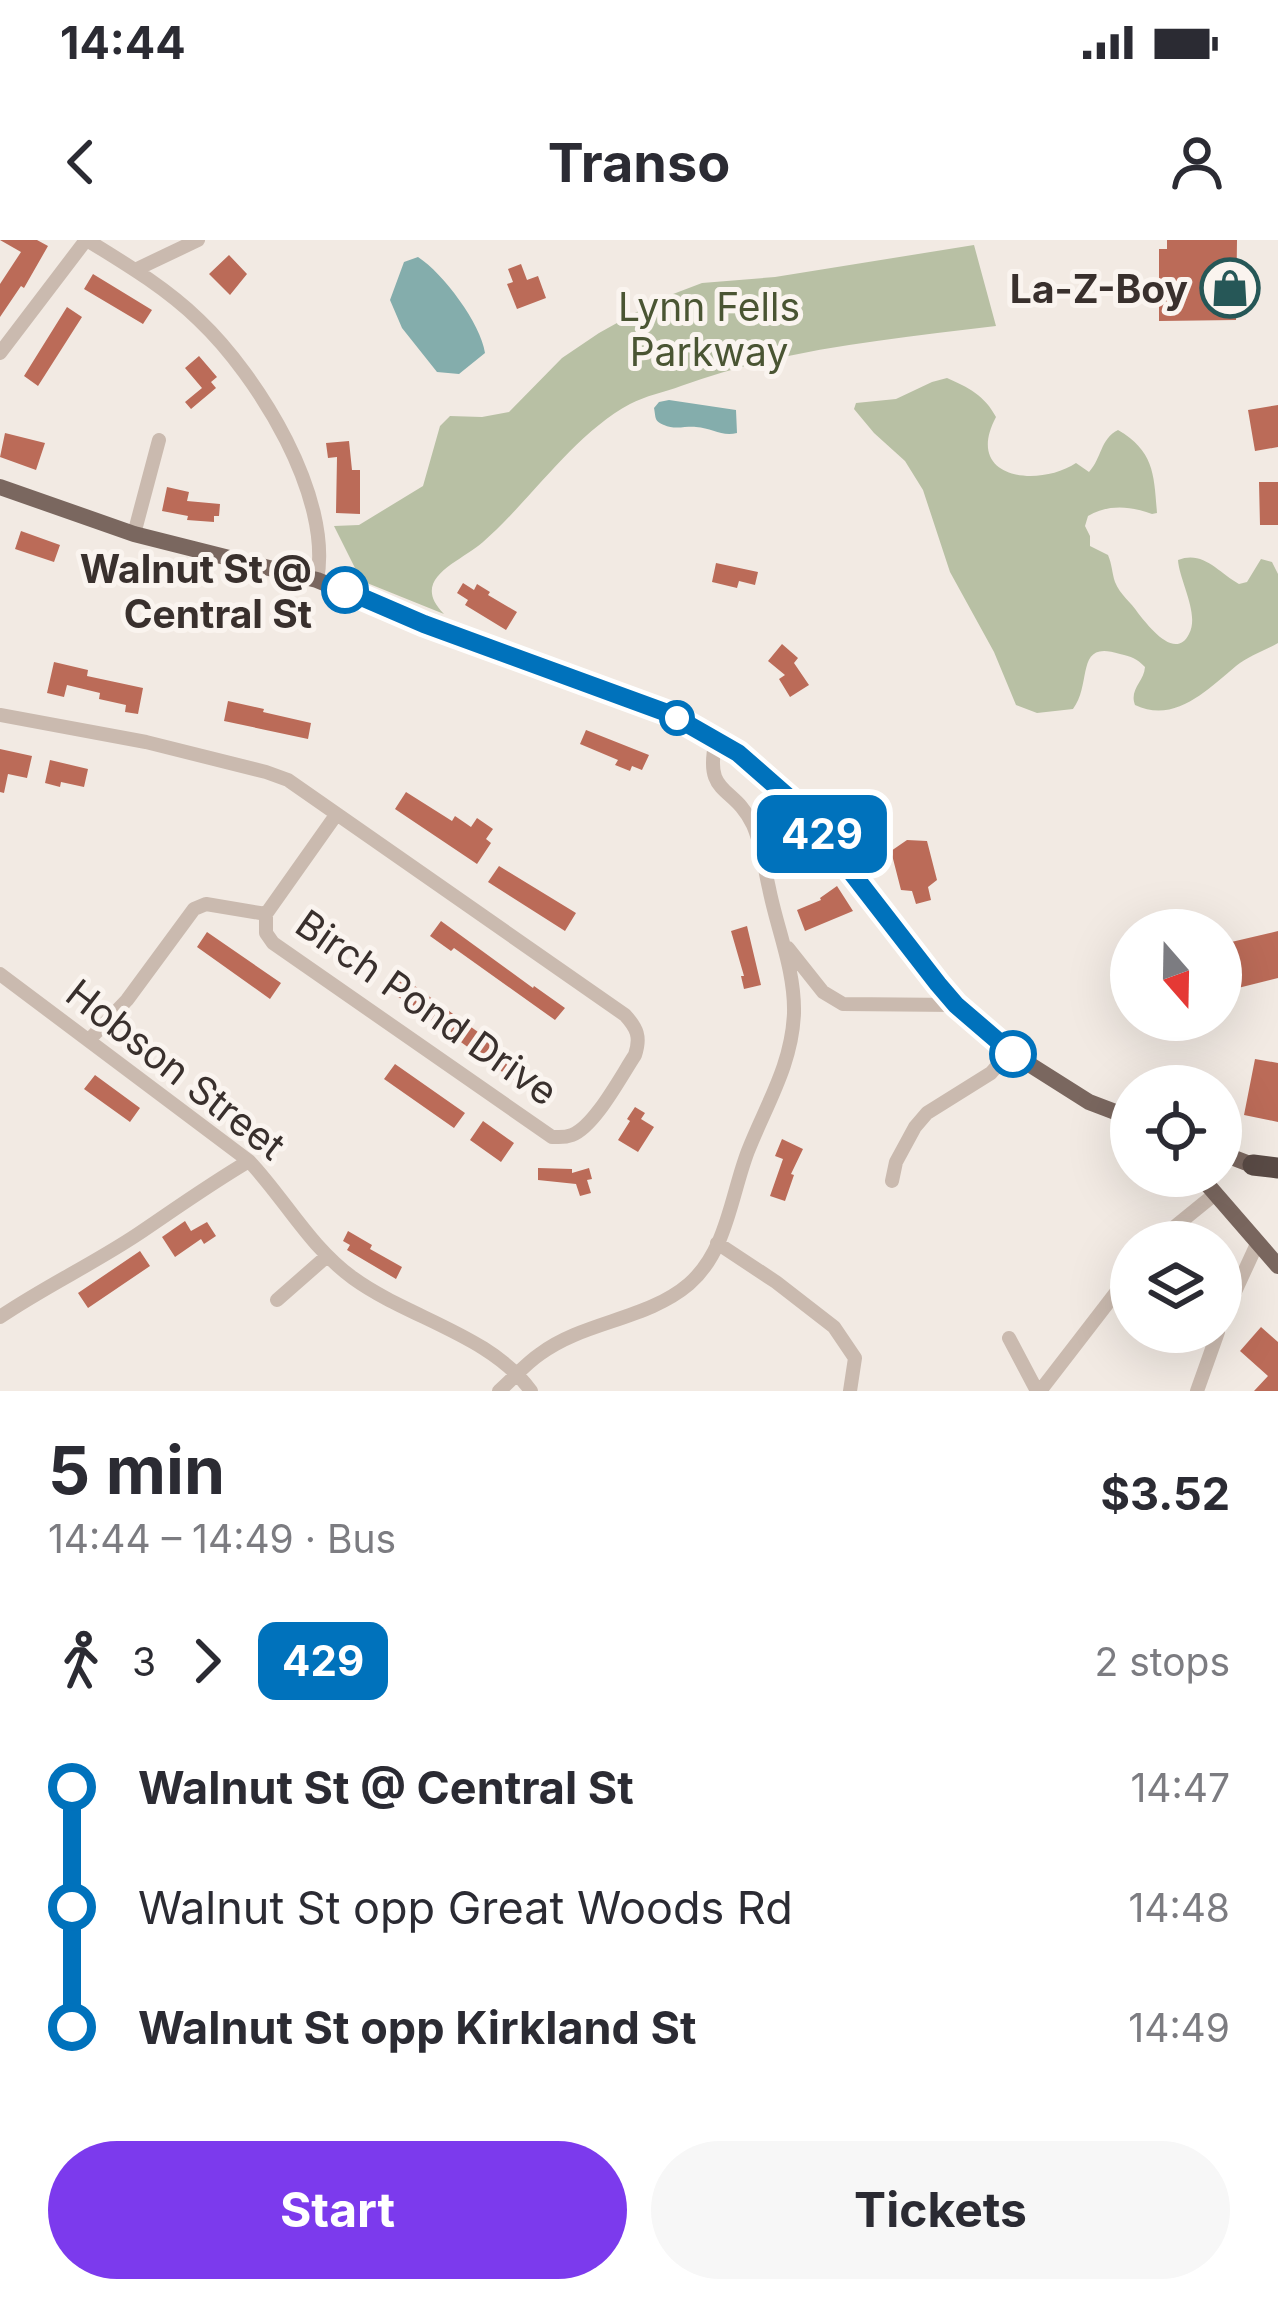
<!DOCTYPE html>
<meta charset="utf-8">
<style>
:root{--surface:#fff;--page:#f7f7f7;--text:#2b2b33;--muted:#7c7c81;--accent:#7c3aed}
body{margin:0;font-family:Inter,sans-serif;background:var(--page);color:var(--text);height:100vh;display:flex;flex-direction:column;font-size:45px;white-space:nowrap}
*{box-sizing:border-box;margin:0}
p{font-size:39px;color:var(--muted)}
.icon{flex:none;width:66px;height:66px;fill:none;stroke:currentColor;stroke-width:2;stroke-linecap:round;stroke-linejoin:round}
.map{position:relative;height:1151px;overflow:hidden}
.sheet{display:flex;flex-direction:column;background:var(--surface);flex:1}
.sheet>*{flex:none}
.badge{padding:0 24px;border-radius:18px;font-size:42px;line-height:78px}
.needle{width:78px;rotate:160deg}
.tools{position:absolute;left:1110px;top:669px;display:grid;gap:24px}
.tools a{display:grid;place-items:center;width:132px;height:132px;border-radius:50%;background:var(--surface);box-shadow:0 12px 48px #0002;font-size:60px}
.map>.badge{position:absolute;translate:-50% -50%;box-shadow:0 0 0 6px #fff}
.legs{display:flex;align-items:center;gap:18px;height:132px;padding:0 48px;font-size:39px}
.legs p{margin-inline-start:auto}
.head{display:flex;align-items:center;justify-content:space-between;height:204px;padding:0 48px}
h1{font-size:66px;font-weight:700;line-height:90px}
.primary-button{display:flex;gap:24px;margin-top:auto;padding:24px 48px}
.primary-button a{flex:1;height:138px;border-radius:72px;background:var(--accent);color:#fff;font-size:48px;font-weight:700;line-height:138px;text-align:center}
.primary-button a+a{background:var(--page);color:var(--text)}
ul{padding:0 48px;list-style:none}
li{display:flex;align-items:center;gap:42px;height:120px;font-size:45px}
li i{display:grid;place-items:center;width:18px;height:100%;margin:0 15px;background:currentColor}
li i::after{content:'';width:30px;height:30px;margin:-15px;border:9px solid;border-radius:50%;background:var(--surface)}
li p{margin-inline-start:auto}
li:first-child i{background:linear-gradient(#0000 50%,currentColor 0)}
li:last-child i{background:linear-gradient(currentColor 50%,#0000 0)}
.status{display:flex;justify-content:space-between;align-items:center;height:84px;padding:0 60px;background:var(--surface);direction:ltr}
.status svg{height:33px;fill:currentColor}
header{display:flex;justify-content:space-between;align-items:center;height:156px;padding:0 48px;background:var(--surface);font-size:54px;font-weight:700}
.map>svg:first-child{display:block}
</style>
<div class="status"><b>14:44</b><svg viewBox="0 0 49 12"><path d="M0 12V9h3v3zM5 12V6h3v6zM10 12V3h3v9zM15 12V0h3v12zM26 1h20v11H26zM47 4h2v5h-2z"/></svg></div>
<header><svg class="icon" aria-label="back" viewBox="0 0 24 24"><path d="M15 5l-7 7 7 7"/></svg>Transo<svg class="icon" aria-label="person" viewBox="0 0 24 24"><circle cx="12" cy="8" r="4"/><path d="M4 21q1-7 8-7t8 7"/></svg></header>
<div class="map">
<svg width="1278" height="1151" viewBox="0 0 1278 1151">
<rect width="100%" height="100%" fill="#f2eae3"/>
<path fill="#b8c0a4" d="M 974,5 L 996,86 C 890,99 782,109 681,146 C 665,152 645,156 630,164 C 574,194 530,261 483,302 C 461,322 408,338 444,374 L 367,343 L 355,328 L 334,286 L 359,285 L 423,246 L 440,186 L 450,176 L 482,177 L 509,172 L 562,118 L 599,93 L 660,59 L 702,43 L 775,37 Z
M 947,138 C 968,147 985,156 996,177 C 963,239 1038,248 1076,223 L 1089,232 C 1102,218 1100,199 1118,190 C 1154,211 1154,234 1157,273 L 1152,274 C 1131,266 1108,264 1088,276 L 1085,286 L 1090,296 L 1090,306 L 1108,315 C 1112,324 1112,333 1115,342 C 1120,355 1131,362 1138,373 C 1147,384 1175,422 1189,394 C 1200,374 1179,340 1178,320 C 1203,310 1218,332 1239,344 L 1247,342 L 1261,319 L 1272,322 L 1278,334 L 1278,403 C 1264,411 1248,416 1236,426 C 1207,450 1175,484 1135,465 C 1129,449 1144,442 1145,427 C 1136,418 1132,417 1120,414 C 1074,399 1093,442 1073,469 L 1037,473 L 1016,465 L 994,412 L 950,332 L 923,250 L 905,221 L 874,193 L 854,169 L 856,163 L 896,159 L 932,142 Z"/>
<path fill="#84adac" d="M 418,17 C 443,33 481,84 485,113 L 459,134 L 437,132 L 402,88 L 390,60 L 404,22 Z
M 669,160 L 736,170 L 737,193 C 722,197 712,188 696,187 C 686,186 674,190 664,185 C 654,181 656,178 654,168 L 659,162 Z"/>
<path fill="#bb6b58" d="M 0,0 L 37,0 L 48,6 L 24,48 L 21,46 L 0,77 L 0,44 L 21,12 Z
M 1167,0 L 1237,0 L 1236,80 L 1159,81 L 1159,9 L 1167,9 Z
M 229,15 L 247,34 L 230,55 L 209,34 Z
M 521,24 L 527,40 L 538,36 L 546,58 L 517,69 L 507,44 L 513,42 L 508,29 Z
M 93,34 L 152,70 L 143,84 L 84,49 Z
M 67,67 L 82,77 L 38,146 L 24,136 Z
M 199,116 L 217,137 L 211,142 L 216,148 L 191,169 L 185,162 L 202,148 L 185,128 Z
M 1278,165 L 1278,207 L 1255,211 L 1248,170 Z
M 5,193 L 45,203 L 36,230 L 0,217 Z
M 349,201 L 352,230 L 360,230 L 360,274 L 336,273 L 337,217 L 328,218 L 326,203 Z
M 1259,242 L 1278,242 L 1278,285 L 1260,285 Z
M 167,247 L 189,252 L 187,261 L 220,264 L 219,276 L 214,276 L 214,282 L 187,280 L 188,276 L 162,271 Z
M 21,291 L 60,305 L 54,322 L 15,309 Z
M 716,323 L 758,332 L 755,345 L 739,341 L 737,348 L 712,342 Z
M 463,343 L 474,350 L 477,344 L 490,352 L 488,355 L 517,372 L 506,390 L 465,365 L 468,360 L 457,353 Z
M 782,404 L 798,418 L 794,423 L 809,445 L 790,457 L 779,439 L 785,435 L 768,421 Z
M 54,422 L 88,430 L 87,436 L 143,448 L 138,474 L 125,472 L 126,465 L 99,459 L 100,453 L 67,445 L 64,457 L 47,453 Z
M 228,461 L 264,469 L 263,472 L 311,483 L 308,499 L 224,481 Z
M 586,490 L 649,515 L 642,530 L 632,526 L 630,531 L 615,525 L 618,520 L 580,504 Z
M 0,509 L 32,516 L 27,538 L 8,534 L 4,553 L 0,552 Z
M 50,520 L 88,529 L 84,547 L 61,542 L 60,547 L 45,543 Z
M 406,552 L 452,581 L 455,576 L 471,587 L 477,578 L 493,589 L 486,599 L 491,603 L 477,624 L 395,569 Z
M 907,600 L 927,601 L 937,640 L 928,647 L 931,660 L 916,664 L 912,651 L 901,650 L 891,611 Z
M 499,626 L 576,673 L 565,691 L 488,642 Z
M 837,646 L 853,671 L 805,691 L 797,670 L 821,660 L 820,658 Z
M 441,681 L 533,748 L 534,746 L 565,768 L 555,780 L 454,708 L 451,711 L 430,696 Z
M 747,686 L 761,745 L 744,749 L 741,736 L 744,736 L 731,691 Z
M 1278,691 L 1278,738 L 1238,748 L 1227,703 Z
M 207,692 L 281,743 L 270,759 L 197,707 Z
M 401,736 L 526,827 L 515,841 L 390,751 Z
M 1255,819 L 1278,823 L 1278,882 L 1244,875 Z
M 395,824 L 465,873 L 454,888 L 384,839 Z
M 95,835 L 140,868 L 130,882 L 84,849 Z
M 635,867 L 645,873 L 641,879 L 654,887 L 638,912 L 618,900 L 630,881 L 627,879 Z
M 483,881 L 514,903 L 501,922 L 470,900 Z
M 782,899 L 803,909 L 791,934 L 794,935 L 785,961 L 770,956 L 783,919 L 775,916 Z
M 538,928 L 572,929 L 572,933 L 589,928 L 592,939 L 587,940 L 591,953 L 580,956 L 576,944 L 538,940 Z
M 185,981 L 191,991 L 207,982 L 216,996 L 204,1004 L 201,999 L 175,1017 L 162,997 Z
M 348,991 L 372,1005 L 370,1009 L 402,1027 L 396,1039 L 347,1010 L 350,1005 L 343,1001 Z
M 140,1011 L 150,1026 L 88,1068 L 78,1053 Z
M 1261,1087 L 1278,1102 L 1278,1151 L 1254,1151 L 1268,1136 L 1240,1111 Z"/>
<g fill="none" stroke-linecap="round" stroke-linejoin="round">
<path stroke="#cabaaf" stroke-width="14" d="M 87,0 C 126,24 166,48 199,80 C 258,136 333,257 317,340
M 135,30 L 198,0
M 0,113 L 86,0
M 134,294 L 159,200
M 0,475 L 146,502 L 266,532 L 288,540 L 625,775 C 637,788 641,797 635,815 C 621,836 595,886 572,895 C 564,898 561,897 552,897 L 273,703 L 266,693 L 266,674
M 266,674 L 336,575
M 788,708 L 823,752 L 843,764 L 956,765
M 0,734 L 249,921 C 285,959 309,1006 353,1038 C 408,1078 491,1095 531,1151
M 89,800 L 127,760 L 194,669 L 206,664 L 266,674
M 892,941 L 896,922 L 915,887 L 927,873 L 991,833 L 1010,811
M 1156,1002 L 1215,954
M 717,1003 L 776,1042 L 834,1087 L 855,1118 L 850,1151
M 277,1060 L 326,1017
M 0,1077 C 44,1047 93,1024 138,994 C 175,969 210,944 249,921
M 1221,1082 L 1257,1004
M 1009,1098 L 1037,1151
M 499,1151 C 513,1139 525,1124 540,1114 C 584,1081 647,1080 689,1044 C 727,1011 731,955 748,911 C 766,865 792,825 794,773 C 795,730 777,689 769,648 C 764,627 762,605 753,585 C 734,544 703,557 716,500
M 1040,1151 L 1131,1033
M 1197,1151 L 1218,1092"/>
<path stroke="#7a675f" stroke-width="16" d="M 0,247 L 134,294 L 317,340 L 424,384 L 670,474 L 738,513 L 804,570 L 956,765 L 1013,814 L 1089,862 L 1131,878
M 1221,913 L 1260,928
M 1200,936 L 1278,1026"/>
<path stroke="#594a45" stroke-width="21" d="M 1253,925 L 1278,928"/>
</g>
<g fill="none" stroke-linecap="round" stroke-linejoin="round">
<g stroke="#fff" stroke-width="27">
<path id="line-1" d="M 345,350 L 424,384 L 670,474 L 738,513 L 803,570 L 938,744 L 956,765 L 1013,814"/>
</g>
<use href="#line-1" stroke="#0072bc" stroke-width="18"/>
</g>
<defs>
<g id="shop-ring" transform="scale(3)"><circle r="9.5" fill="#faf4ef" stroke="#265757" stroke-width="1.5"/><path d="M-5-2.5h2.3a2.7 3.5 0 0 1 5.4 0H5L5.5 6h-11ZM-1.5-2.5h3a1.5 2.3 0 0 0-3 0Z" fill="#265757"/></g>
</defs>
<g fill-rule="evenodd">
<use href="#shop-ring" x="1230" y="48"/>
</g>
<g fill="#fff" stroke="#0072bc" stroke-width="6">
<circle cx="345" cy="350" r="21"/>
<circle cx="677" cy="478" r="15"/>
<circle cx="1013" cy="814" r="21"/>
</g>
<g text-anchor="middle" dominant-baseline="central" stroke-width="10" stroke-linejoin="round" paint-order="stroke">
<g font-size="39" font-weight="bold" fill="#39302d" stroke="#faf4ef" text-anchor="end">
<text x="1188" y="48">La-Z-Boy</text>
</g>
<g font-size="39" fill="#4a5533" stroke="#faf4ef">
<text x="709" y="66">Lynn Fells<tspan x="709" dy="45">Parkway</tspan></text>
</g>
<g font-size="39" font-weight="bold" fill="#39302d" stroke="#faf4ef" text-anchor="end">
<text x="312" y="328">Walnut St @<tspan x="312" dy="45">Central St</tspan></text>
</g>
<g font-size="39" fill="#39302d" stroke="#faf4ef">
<text transform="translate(427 767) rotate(35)">Birch Pond Drive</text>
<text transform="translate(176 829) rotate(38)">Hobson Street</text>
</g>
</g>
</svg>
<div class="tools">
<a><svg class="needle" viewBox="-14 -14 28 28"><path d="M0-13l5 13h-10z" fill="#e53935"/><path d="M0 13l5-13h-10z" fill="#7c7c81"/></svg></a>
<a><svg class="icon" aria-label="locate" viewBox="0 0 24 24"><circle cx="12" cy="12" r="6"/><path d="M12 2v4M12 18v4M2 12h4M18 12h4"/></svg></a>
<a><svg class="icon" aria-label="layers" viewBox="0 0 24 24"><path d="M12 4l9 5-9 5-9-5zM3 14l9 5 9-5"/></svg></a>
</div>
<b class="badge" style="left:822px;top:594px;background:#0072bc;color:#fff">429</b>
</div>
<section class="sheet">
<div class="head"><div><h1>5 min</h1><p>14:44 – 14:49 · Bus</p></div><b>$3.52</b></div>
<div class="legs"><svg class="icon" aria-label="walk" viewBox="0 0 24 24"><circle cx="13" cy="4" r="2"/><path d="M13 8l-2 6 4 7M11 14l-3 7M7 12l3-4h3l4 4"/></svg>3<svg class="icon" aria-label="forward" viewBox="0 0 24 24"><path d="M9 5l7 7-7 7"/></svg><b class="badge" style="background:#0072bc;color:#fff">429</b><p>2 stops</p></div>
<ul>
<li><i style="color:#0072bc"></i><b>Walnut St @ Central St</b><p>14:47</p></li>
<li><i style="color:#0072bc"></i><span>Walnut St opp Great Woods Rd</span><p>14:48</p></li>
<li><i style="color:#0072bc"></i><b>Walnut St opp Kirkland St</b><p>14:49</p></li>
</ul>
<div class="primary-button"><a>Start</a><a>Tickets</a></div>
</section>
